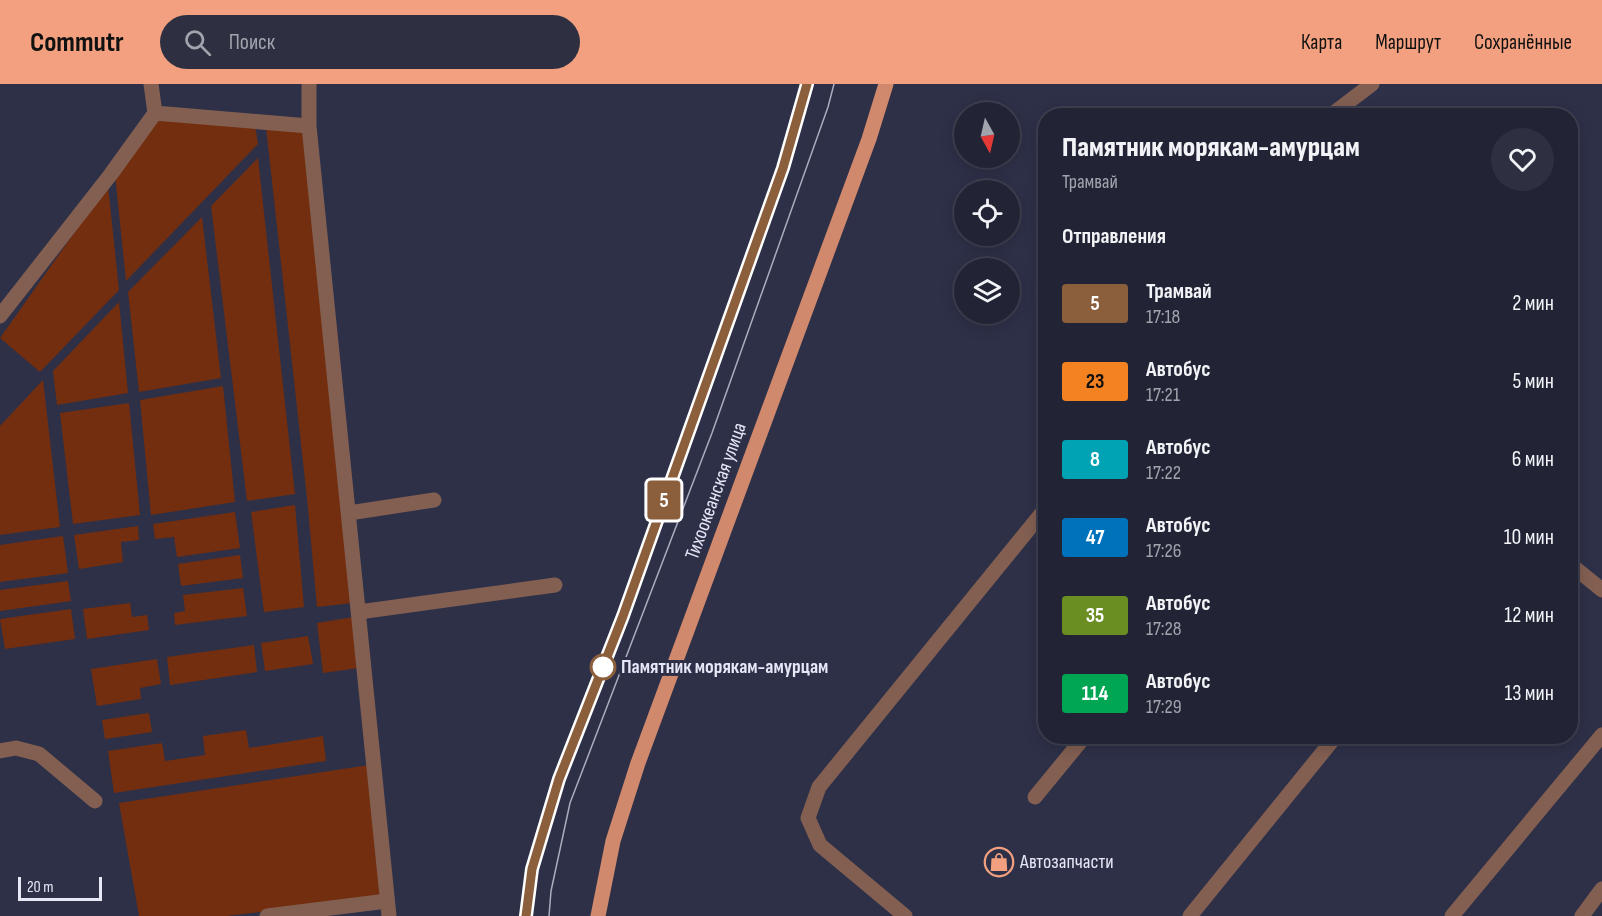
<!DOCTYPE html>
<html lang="ru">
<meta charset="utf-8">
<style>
:root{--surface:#222436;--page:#2e3042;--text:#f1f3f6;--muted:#a2a4ad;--line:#3f4151;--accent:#f2a07f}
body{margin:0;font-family:"Sofia Sans Condensed",sans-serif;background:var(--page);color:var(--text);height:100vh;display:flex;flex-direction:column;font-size:22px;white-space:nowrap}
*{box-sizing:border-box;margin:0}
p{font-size:20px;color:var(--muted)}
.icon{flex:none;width:33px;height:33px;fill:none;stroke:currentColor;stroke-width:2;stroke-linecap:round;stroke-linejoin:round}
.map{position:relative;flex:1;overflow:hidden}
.side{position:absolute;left:1038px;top:24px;width:540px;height:636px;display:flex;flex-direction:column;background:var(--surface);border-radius:24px;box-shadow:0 3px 15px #0003,0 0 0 2px var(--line)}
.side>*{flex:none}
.badge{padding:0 12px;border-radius:4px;font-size:21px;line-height:39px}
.needle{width:39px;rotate:172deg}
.fabs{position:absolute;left:954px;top:18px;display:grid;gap:12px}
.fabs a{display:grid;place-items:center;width:66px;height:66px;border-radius:50%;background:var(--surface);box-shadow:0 3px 15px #0003,0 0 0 2px var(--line);font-size:30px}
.scale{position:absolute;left:18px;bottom:15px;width:84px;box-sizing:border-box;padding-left:6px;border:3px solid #e6e8f7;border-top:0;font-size:16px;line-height:21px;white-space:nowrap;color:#e6e8f7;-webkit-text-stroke:4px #2e3048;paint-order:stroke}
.map>.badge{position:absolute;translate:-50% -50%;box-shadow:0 0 0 3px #fff}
h2{padding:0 24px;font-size:22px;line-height:54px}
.round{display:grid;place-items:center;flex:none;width:63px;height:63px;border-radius:32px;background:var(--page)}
.head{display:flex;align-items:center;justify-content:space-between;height:102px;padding:0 24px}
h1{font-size:28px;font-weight:800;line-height:45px}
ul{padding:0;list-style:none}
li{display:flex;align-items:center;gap:18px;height:78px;padding:0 24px}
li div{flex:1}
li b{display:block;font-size:22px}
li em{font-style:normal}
li .badge{min-width:66px;font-weight:700;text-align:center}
header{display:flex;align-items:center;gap:36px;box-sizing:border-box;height:84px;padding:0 30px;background:var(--accent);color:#111}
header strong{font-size:28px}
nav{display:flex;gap:33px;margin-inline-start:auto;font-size:21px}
.search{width:420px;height:54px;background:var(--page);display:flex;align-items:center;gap:15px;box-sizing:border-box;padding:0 21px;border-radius:33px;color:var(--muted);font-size:22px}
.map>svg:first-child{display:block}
</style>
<header>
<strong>Commutr</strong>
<div class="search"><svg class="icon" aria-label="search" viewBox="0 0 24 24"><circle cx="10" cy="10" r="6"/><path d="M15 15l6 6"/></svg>Поиск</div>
<nav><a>Карта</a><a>Маршрут</a><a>Сохранённые</a></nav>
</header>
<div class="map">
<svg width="1602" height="832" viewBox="0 0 1602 832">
<rect width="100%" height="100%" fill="#2e3048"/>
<path fill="#722e0f" d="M 158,33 L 255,41 L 258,60 L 126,197 L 115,91 Z
M 266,43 L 304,46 L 353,519 L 317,523 L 307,414 Z
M 258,74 L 295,410 L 247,417 L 211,122 Z
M 108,101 L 119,206 L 40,288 L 0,254 Z
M 202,133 L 221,294 L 139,308 L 128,208 Z
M 119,218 L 128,309 L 57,321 L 53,287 Z
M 43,296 L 60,443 L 0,451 L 0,342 Z
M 223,302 L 235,418 L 151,431 L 140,316 Z
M 129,319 L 140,431 L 73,440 L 60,329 Z
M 295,421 L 304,523 L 264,528 L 251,428 Z
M 235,428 L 240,464 L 177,473 L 174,453 L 155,455 L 153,440 Z
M 138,442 L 139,456 L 121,458 L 123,478 L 79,485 L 74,451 Z
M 63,452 L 68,489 L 0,498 L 0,461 Z
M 240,471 L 243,494 L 181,502 L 178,480 Z
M 68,497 L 71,517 L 0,527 L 0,506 Z
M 243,504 L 247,532 L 175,541 L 174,529 L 185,527 L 183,511 Z
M 130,519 L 132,533 L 147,531 L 149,546 L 87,555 L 83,525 Z
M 71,525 L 75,555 L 5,565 L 0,535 Z
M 354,533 L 359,584 L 323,589 L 317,539 Z
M 308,552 L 313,580 L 265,587 L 261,559 Z
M 254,561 L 257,588 L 170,601 L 167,573 Z
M 157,575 L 161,600 L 140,604 L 141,615 L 97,622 L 91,585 Z
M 149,629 L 152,648 L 105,655 L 102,636 Z
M 246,646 L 249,664 L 323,652 L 326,677 L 114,709 L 108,667 L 162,659 L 165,677 L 205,671 L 203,652 Z
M 369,681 L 381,813 L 227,832 L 139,832 L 119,719 Z"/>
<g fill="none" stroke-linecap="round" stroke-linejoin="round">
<path stroke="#825f51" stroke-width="15" d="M 309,0 L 309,42 L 389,832
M 155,29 L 309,42
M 1330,32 L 1372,0
M 0,232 L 111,90 L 155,29 L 151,0
M 349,429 L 434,416
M 1570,480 L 1602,506
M 359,528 L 555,501
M 0,667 L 16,664 L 39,670 L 95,717
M 1035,713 L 1085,652
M 267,832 L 387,817
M 905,832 L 820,761 L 808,734 L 819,703 L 1046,424
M 1190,832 L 1336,652
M 1452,832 L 1602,651
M 1582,832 L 1602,805"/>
<path stroke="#d0896d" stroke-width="15" d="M 598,832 L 613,757 L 638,679 L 869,55 L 886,0"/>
<path stroke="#abadbe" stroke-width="1.5" d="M 526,832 L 532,785 L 559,695 L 623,532 L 783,84 L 807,0
M 549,832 L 551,807 L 570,719 L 712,349 L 828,23 L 834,0"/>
</g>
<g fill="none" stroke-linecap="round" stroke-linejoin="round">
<g stroke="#fff" stroke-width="14">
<path id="line" d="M 526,832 L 532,785 L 559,695 L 623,532 L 783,84 L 807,0"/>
</g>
<use href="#line" stroke="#8b5e3c" stroke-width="9"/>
</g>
<defs>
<g id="shop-ring" transform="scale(1.5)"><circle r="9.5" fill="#2e3048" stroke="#f2a07f" stroke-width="1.5"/><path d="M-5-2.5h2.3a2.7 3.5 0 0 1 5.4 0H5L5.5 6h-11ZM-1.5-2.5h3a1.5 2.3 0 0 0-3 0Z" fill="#f2a07f"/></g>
</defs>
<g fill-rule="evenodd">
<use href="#shop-ring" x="999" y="778"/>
</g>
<circle fill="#fff" stroke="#8b5e3c" stroke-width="3" cx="603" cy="583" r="12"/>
<g text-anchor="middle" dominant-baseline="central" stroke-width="6" stroke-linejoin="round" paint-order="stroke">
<g font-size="20" fill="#e6e8f7" stroke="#2e3048">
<text transform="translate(716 407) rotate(-70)">Тихоокеанская улица</text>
</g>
<g font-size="20" font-weight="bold" fill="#e6e8f7" stroke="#2e3048" text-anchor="start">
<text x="621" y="583">Памятник морякам-амурцам</text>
</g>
<g font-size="20" fill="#e6e8f7" stroke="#2e3048" text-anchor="start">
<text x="1020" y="778">Автозапчасти</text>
</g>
</g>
</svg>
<div class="fabs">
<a><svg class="needle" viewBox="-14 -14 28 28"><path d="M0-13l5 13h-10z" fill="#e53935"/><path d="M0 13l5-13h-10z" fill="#a2a4ad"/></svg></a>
<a><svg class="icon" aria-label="locate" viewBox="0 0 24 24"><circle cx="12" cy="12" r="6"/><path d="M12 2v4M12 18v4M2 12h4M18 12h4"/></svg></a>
<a><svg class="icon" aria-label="layers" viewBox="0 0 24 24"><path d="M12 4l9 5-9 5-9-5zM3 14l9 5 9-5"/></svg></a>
</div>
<div class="scale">20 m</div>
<b class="badge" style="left:664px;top:416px;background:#8b5e3c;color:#fff">5</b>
<section class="side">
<div class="head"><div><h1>Памятник морякам-амурцам</h1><p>Трамвай</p></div><a class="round"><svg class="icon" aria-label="heart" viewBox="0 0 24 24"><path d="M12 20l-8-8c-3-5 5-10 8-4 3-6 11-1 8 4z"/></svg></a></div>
<h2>Отправления</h2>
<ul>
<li><span class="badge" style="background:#8b5e3c;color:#fff">5</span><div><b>Трамвай</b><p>17:18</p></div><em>2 мин</em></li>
<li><span class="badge" style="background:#f58220;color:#111">23</span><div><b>Автобус</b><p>17:21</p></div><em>5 мин</em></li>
<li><span class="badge" style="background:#00a3b4;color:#fff">8</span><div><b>Автобус</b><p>17:22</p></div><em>6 мин</em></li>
<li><span class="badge" style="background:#0072bc;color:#fff">47</span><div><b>Автобус</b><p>17:26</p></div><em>10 мин</em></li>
<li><span class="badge" style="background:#6b8e23;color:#fff">35</span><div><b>Автобус</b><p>17:28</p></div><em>12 мин</em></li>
<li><span class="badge" style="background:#00a651;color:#fff">114</span><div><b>Автобус</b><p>17:29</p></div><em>13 мин</em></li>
</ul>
</section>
</div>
